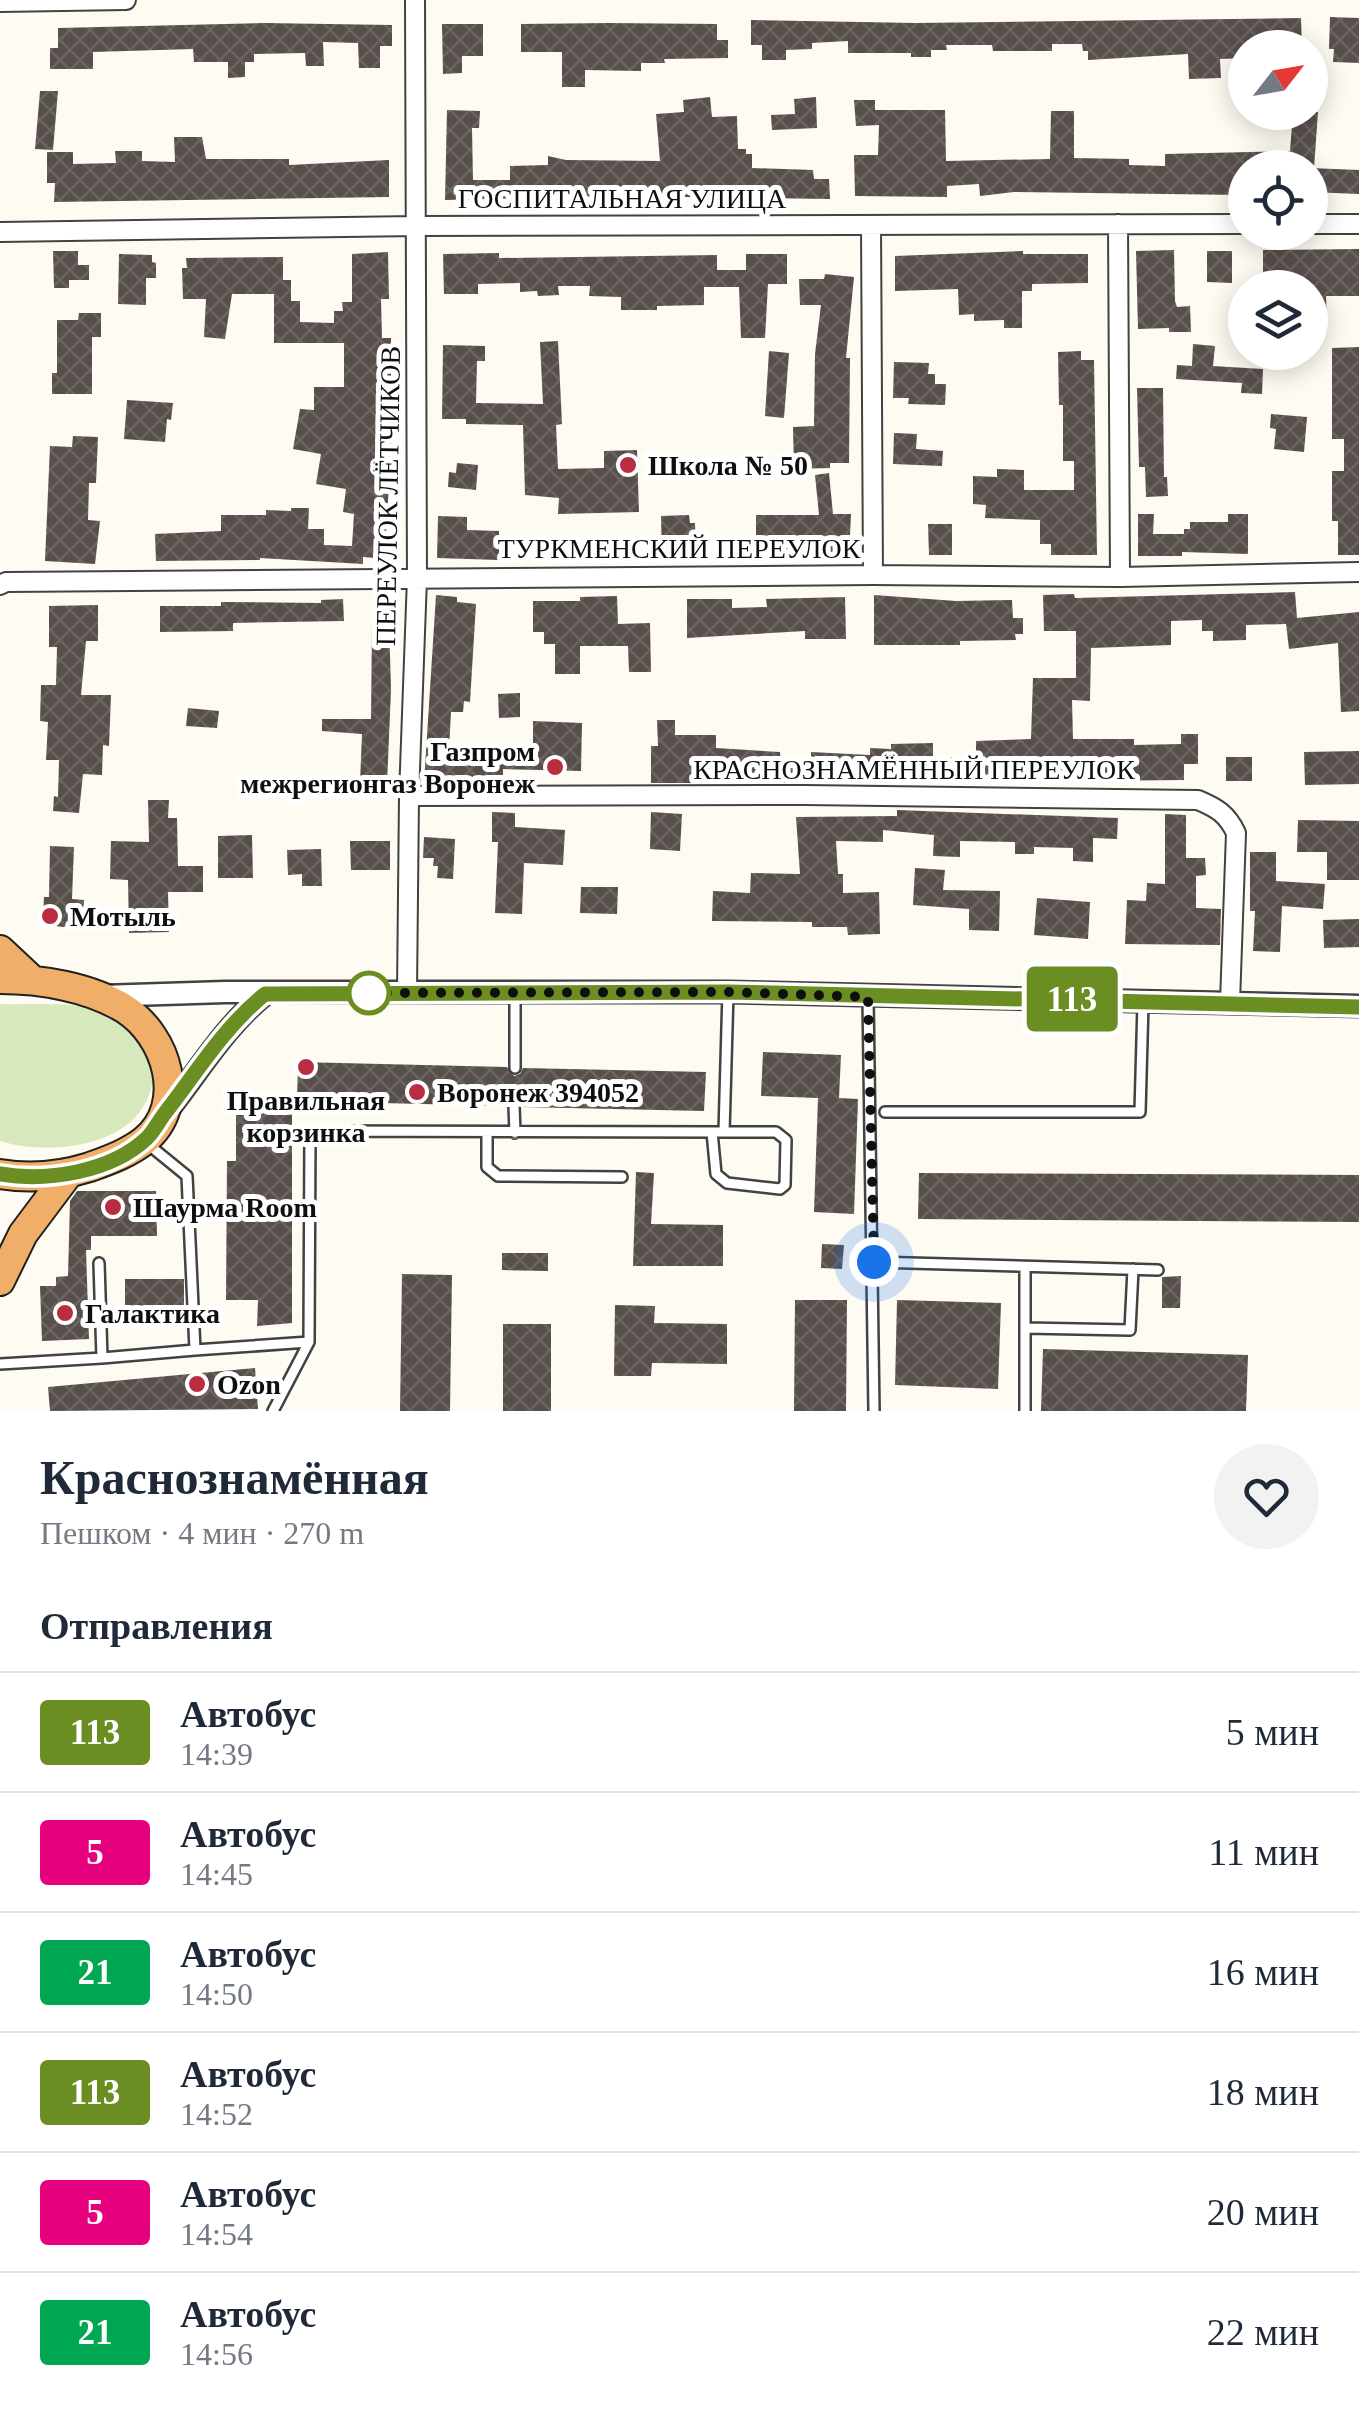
<!DOCTYPE html>
<html lang="ru">
<meta charset="utf-8">
<style>
:root{--surface:#fff;--page:#f2f2f3;--text:#1f2937;--muted:#747a83;--line:#e0e1e3}
body{margin:0;font-family:"Times New Roman",serif;background:var(--page);color:var(--text);height:100vh;display:flex;flex-direction:column;font-size:38px;white-space:nowrap}
*{box-sizing:border-box;margin:0}
p{font-size:32px;color:var(--muted)}
.icon{flex:none;width:55px;height:55px;fill:none;stroke:currentColor;stroke-width:2;stroke-linecap:round;stroke-linejoin:round}
.map{position:relative;height:1411px;overflow:hidden}
.drawer{display:flex;flex-direction:column;background:var(--surface);flex:1}
.drawer>*{flex:none}
.badge{padding:0 20px;border-radius:8px;font-size:35px;line-height:65px}
.needle{width:65px;rotate:59deg}
.buttons{position:absolute;left:1228px;top:30px;display:grid;gap:20px}
.buttons a{display:grid;place-items:center;width:100px;height:100px;border-radius:50%;background:var(--surface);box-shadow:0 5px 25px #0003;font-size:50px}
.you{position:absolute;width:50px;height:50px;margin:-25px;border:8px solid #fff;border-radius:50%;background:#1a73e8;box-shadow:0 0 0 15px #1a73e833}
.map>.badge{position:absolute;translate:-50% -50%;box-shadow:0 0 0 5px #fff}
h2{padding:0 40px;font-size:38px;line-height:90px}
.round{display:grid;place-items:center;flex:none;width:105px;height:105px;border-radius:52px;background:var(--page)}
.overview{display:flex;align-items:center;justify-content:space-between;height:170px;padding:0 40px}
h1{font-size:48px;font-weight:800;line-height:75px}
ul{padding:0;list-style:none}
li{display:flex;align-items:center;gap:30px;height:120px;padding:0 40px;border-top:2px solid var(--line)}
li div{flex:1}
li b{display:block;font-size:38px}
li em{font-style:normal}
li .badge{min-width:110px;font-weight:700;text-align:center}
.map>svg:first-child{display:block}
</style>
<div class="map">
<svg width="1359" height="1411" viewBox="0 0 1359 1411">
<defs>
<pattern id="building-cross-hatch" width="8" height="8" patternUnits="userSpaceOnUse" patternTransform="scale(2.5)"><rect width="8" height="8" fill="#584f4c"/><path d="M0 0l8 8M0 8l8-8" fill="none" stroke="#6b6461"/></pattern>
</defs>
<rect width="100%" height="100%" fill="#fefbf2"/>
<path fill="#d7e8bd" d="M 0,1004 C 28,1005 75,1001 100,1011 C 117,1017 131,1030 141,1045 C 152,1061 156,1077 149,1095 C 130,1148 47,1156 0,1141 Z"/>
<path fill="url(#building-cross-hatch)" d="M 1330,17 L 1359,18 L 1359,63 L 1333,62 L 1334,49 L 1329,49 Z
M 1301,18 L 1302,48 L 1245,48 L 1245,58 L 1220,59 L 1221,78 L 1189,79 L 1188,54 L 1088,60 L 1088,51 L 1083,51 L 1082,44 L 1052,44 L 1052,51 L 993,51 L 992,45 L 946,45 L 947,50 L 931,50 L 931,57 L 911,57 L 911,53 L 848,53 L 848,41 L 812,43 L 812,49 L 786,50 L 786,60 L 762,60 L 762,45 L 751,45 L 751,20 L 916,23 Z
M 264,23 L 392,25 L 392,46 L 380,46 L 380,68 L 359,68 L 358,43 L 323,42 L 324,66 L 306,66 L 305,53 L 254,54 L 254,62 L 245,62 L 245,77 L 228,78 L 228,62 L 194,62 L 193,49 L 93,52 L 93,69 L 50,69 L 50,48 L 58,48 L 58,28 Z
M 608,23 L 717,24 L 717,40 L 728,40 L 728,58 L 664,59 L 665,63 L 641,63 L 641,71 L 585,70 L 585,87 L 562,87 L 562,52 L 521,52 L 521,24 Z
M 442,24 L 483,24 L 483,56 L 462,56 L 462,73 L 443,74 Z
M 40,91 L 58,91 L 53,150 L 35,149 Z
M 710,97 L 712,117 L 737,116 L 738,149 L 746,149 L 746,154 L 752,154 L 752,168 L 813,170 L 814,179 L 829,179 L 830,199 L 607,196 L 445,200 L 447,110 L 480,111 L 479,128 L 472,128 L 473,180 L 510,180 L 510,166 L 548,165 L 548,156 L 566,160 L 660,161 L 656,114 L 684,112 L 683,100 Z
M 816,97 L 817,128 L 772,130 L 771,115 L 795,114 L 794,99 Z
M 854,100 L 875,100 L 875,110 L 945,110 L 946,161 L 1050,159 L 1051,111 L 1074,111 L 1074,158 L 1129,159 L 1129,165 L 1165,166 L 1165,154 L 1290,151 L 1293,112 L 1318,112 L 1314,168 L 1245,168 L 1245,172 L 1241,172 L 1241,195 L 1014,192 L 980,196 L 979,184 L 947,186 L 947,197 L 855,196 L 854,155 L 878,155 L 879,125 L 856,126 Z
M 174,137 L 202,137 L 206,159 L 289,159 L 289,165 L 389,160 L 389,197 L 54,202 L 55,183 L 47,183 L 47,152 L 73,152 L 73,164 L 116,163 L 115,151 L 142,151 L 142,161 L 175,162 Z
M 1310,168 L 1359,170 L 1359,194 L 1310,192 Z
M 1359,249 L 1359,296 L 1326,296 L 1327,325 L 1310,326 L 1310,288 L 1263,288 L 1263,250 Z
M 1174,250 L 1175,301 L 1177,307 L 1190,306 L 1191,332 L 1169,332 L 1169,328 L 1138,329 L 1136,251 Z
M 53,251 L 78,251 L 78,265 L 89,265 L 89,280 L 69,280 L 69,288 L 54,288 Z
M 1023,251 L 1023,254 L 1088,254 L 1088,283 L 1032,284 L 1032,291 L 1022,291 L 1022,328 L 1004,328 L 1004,320 L 974,321 L 974,314 L 959,315 L 958,289 L 895,291 L 895,256 Z
M 1207,251 L 1232,251 L 1232,283 L 1207,282 Z
M 388,252 L 389,299 L 381,299 L 382,338 L 391,338 L 391,399 L 394,398 L 386,534 L 391,534 L 390,559 L 363,557 L 363,564 L 260,558 L 260,560 L 156,561 L 155,534 L 221,531 L 221,515 L 266,515 L 266,510 L 291,511 L 291,508 L 309,508 L 308,529 L 324,529 L 324,545 L 352,546 L 354,514 L 343,512 L 346,489 L 316,484 L 321,454 L 293,449 L 300,409 L 314,410 L 314,387 L 344,387 L 344,343 L 274,343 L 274,294 L 232,294 L 225,339 L 204,337 L 206,299 L 183,299 L 182,268 L 187,268 L 186,258 L 283,257 L 283,280 L 291,280 L 291,301 L 300,301 L 300,322 L 334,323 L 334,311 L 343,311 L 342,302 L 352,302 L 352,254 Z
M 499,253 L 499,258 L 717,255 L 717,270 L 746,270 L 746,254 L 787,254 L 787,284 L 768,284 L 765,338 L 741,338 L 739,287 L 704,287 L 704,305 L 657,306 L 657,310 L 621,310 L 621,297 L 589,296 L 590,286 L 558,286 L 559,295 L 538,296 L 537,291 L 520,292 L 520,283 L 478,284 L 478,294 L 444,294 L 443,254 Z
M 119,254 L 152,255 L 152,262 L 156,263 L 156,278 L 146,278 L 146,305 L 118,304 Z
M 825,274 L 854,277 L 846,358 L 850,358 L 849,463 L 830,463 L 830,468 L 794,469 L 793,427 L 814,426 L 815,354 L 821,305 L 800,305 L 799,279 L 824,279 Z
M 79,313 L 101,313 L 101,337 L 92,337 L 92,394 L 52,394 L 52,373 L 57,373 L 57,320 L 78,320 Z
M 558,341 L 562,424 L 556,425 L 558,469 L 604,468 L 604,451 L 637,450 L 639,512 L 558,514 L 559,498 L 525,495 L 523,425 L 466,424 L 466,419 L 442,419 L 443,345 L 485,346 L 485,361 L 477,361 L 476,403 L 543,404 L 540,342 Z
M 1193,344 L 1215,346 L 1213,366 L 1263,369 L 1262,394 L 1241,393 L 1242,383 L 1176,379 L 1177,365 L 1192,366 Z
M 1359,347 L 1359,555 L 1338,555 L 1338,521 L 1332,521 L 1332,471 L 1344,471 L 1344,439 L 1332,439 L 1332,348 Z
M 769,351 L 789,353 L 784,418 L 765,416 Z
M 1081,351 L 1081,360 L 1094,360 L 1097,555 L 1051,555 L 1051,544 L 1040,544 L 1040,520 L 985,518 L 986,505 L 973,504 L 973,476 L 997,477 L 997,469 L 1024,470 L 1024,490 L 1074,490 L 1074,461 L 1063,461 L 1063,405 L 1059,405 L 1058,352 Z
M 894,362 L 929,363 L 928,374 L 935,374 L 935,384 L 946,384 L 945,405 L 908,404 L 909,398 L 893,398 Z
M 1137,388 L 1163,388 L 1164,477 L 1167,477 L 1168,496 L 1146,497 L 1145,467 L 1139,467 Z
M 127,400 L 173,403 L 171,420 L 167,419 L 165,442 L 124,439 Z
M 1271,414 L 1307,417 L 1304,452 L 1274,449 L 1276,429 L 1270,428 Z
M 894,433 L 917,434 L 916,449 L 943,451 L 942,466 L 893,464 Z
M 73,436 L 98,437 L 96,483 L 89,483 L 88,520 L 100,521 L 95,564 L 45,561 L 50,446 L 72,447 Z
M 457,463 L 478,465 L 476,490 L 448,487 L 449,472 L 456,473 Z
M 829,473 L 833,514 L 851,514 L 849,557 L 755,554 L 755,560 L 739,560 L 739,539 L 756,539 L 756,515 L 819,515 L 815,475 Z
M 1138,514 L 1154,514 L 1153,534 L 1184,534 L 1184,529 L 1190,529 L 1190,522 L 1228,522 L 1228,514 L 1248,514 L 1248,554 L 1182,552 L 1182,556 L 1138,556 Z
M 689,515 L 690,523 L 695,523 L 696,555 L 662,556 L 661,516 Z
M 438,516 L 467,517 L 467,530 L 499,531 L 499,560 L 437,558 Z
M 928,524 L 952,524 L 952,555 L 929,555 Z
M 1295,592 L 1297,618 L 1359,612 L 1359,711 L 1341,712 L 1338,643 L 1289,649 L 1286,624 L 1246,625 L 1246,640 L 1213,641 L 1213,631 L 1202,631 L 1202,620 L 1171,621 L 1171,645 L 1091,648 L 1090,701 L 1072,700 L 1073,739 L 1134,739 L 1134,745 L 1181,744 L 1181,734 L 1198,734 L 1198,764 L 1184,764 L 1184,780 L 985,782 L 984,773 L 956,775 L 956,783 L 811,780 L 811,752 L 870,755 L 870,748 L 891,749 L 891,744 L 933,743 L 933,757 L 976,757 L 976,741 L 1031,739 L 1033,678 L 1076,678 L 1076,631 L 1044,631 L 1043,595 L 1074,594 L 1075,598 Z
M 436,595 L 457,597 L 457,602 L 476,604 L 470,702 L 464,701 L 463,712 L 451,712 L 449,749 L 533,750 L 533,721 L 582,723 L 581,771 L 503,769 L 503,782 L 424,783 Z
M 874,595 L 956,601 L 1012,600 L 1013,618 L 1023,618 L 1023,634 L 1015,634 L 1016,640 L 960,641 L 960,645 L 874,645 Z
M 617,596 L 618,624 L 650,623 L 651,672 L 629,672 L 628,646 L 580,646 L 580,674 L 555,674 L 555,644 L 544,644 L 544,632 L 533,632 L 533,601 L 580,601 L 580,597 Z
M 845,597 L 846,639 L 805,639 L 805,631 L 687,638 L 687,599 L 732,599 L 732,608 L 767,607 L 766,599 Z
M 343,599 L 344,621 L 233,623 L 233,631 L 160,632 L 160,606 L 221,606 L 221,602 L 321,603 L 321,600 Z
M 98,605 L 98,641 L 86,641 L 81,695 L 111,695 L 109,746 L 103,745 L 102,775 L 83,774 L 79,813 L 53,811 L 54,796 L 58,797 L 59,760 L 46,760 L 48,722 L 40,721 L 41,685 L 56,685 L 57,647 L 49,647 L 49,606 Z
M 372,623 L 389,623 L 391,689 L 387,785 L 360,783 L 362,734 L 322,731 L 322,719 L 371,719 Z
M 520,693 L 520,717 L 499,718 L 498,694 Z
M 188,708 L 219,711 L 217,728 L 186,726 Z
M 657,720 L 675,720 L 675,735 L 716,735 L 716,748 L 780,752 L 781,768 L 797,768 L 797,783 L 651,783 L 651,746 L 658,746 Z
M 1359,751 L 1359,784 L 1305,785 L 1304,752 Z
M 1226,757 L 1252,757 L 1252,781 L 1226,781 Z
M 148,800 L 169,800 L 168,818 L 177,818 L 178,866 L 203,866 L 203,892 L 168,892 L 169,932 L 129,933 L 128,880 L 110,879 L 111,841 L 149,842 Z
M 897,810 L 1118,818 L 1117,839 L 1093,838 L 1093,862 L 1073,861 L 1073,848 L 1034,847 L 1034,854 L 1015,854 L 1015,842 L 960,841 L 960,857 L 933,856 L 934,835 L 883,830 L 883,842 L 836,841 L 838,874 L 843,874 L 843,893 L 879,892 L 880,934 L 848,935 L 847,927 L 812,927 L 812,922 L 712,921 L 713,891 L 750,893 L 751,873 L 800,874 L 796,817 L 897,816 Z
M 492,812 L 515,813 L 515,827 L 565,830 L 563,865 L 524,863 L 522,914 L 495,913 L 498,842 L 492,842 Z
M 651,812 L 682,814 L 680,851 L 650,849 Z
M 1165,814 L 1186,815 L 1186,858 L 1205,858 L 1206,875 L 1196,876 L 1196,908 L 1221,909 L 1220,945 L 1125,944 L 1127,900 L 1146,901 L 1147,883 L 1165,884 Z
M 1298,820 L 1359,821 L 1359,880 L 1327,880 L 1327,852 L 1297,852 Z
M 252,835 L 253,878 L 218,878 L 218,836 Z
M 424,837 L 455,839 L 453,879 L 437,878 L 438,866 L 433,866 L 434,858 L 423,858 Z
M 350,841 L 390,841 L 390,870 L 351,870 Z
M 50,846 L 74,847 L 72,899 L 84,900 L 83,921 L 74,920 L 64,927 L 55,926 L 43,916 L 44,897 L 49,897 Z
M 321,849 L 322,886 L 302,886 L 302,874 L 288,875 L 287,850 Z
M 1250,852 L 1276,852 L 1276,881 L 1325,884 L 1323,909 L 1282,906 L 1280,952 L 1253,951 L 1255,911 L 1250,911 Z
M 915,868 L 945,870 L 943,890 L 1000,891 L 999,931 L 969,930 L 969,909 L 913,905 Z
M 581,887 L 618,887 L 617,914 L 580,913 Z
M 1037,898 L 1090,902 L 1088,939 L 1034,935 Z
M 1359,919 L 1359,947 L 1324,948 L 1323,920 Z
M 763,1052 L 841,1055 L 839,1098 L 858,1099 L 854,1214 L 814,1212 L 818,1098 L 761,1096 Z
M 298,1062 L 507,1067 L 514,1076 L 520,1074 L 523,1068 L 706,1072 L 704,1111 L 522,1107 L 515,1098 L 509,1100 L 506,1106 L 297,1101 Z
M 236,1098 L 292,1098 L 292,1323 L 257,1326 L 258,1300 L 226,1300 L 227,1161 L 236,1161 Z
M 636,1172 L 654,1173 L 651,1224 L 723,1225 L 723,1266 L 633,1266 Z
M 919,1173 L 1359,1175 L 1359,1222 L 918,1219 Z
M 77,1191 L 156,1191 L 157,1236 L 91,1236 L 91,1250 L 86,1250 L 89,1339 L 42,1341 L 40,1286 L 56,1286 L 56,1277 L 68,1276 L 70,1201 Z
M 822,1244 L 844,1245 L 842,1269 L 821,1268 Z
M 502,1253 L 548,1253 L 548,1271 L 502,1270 Z
M 402,1274 L 452,1275 L 450,1411 L 400,1411 Z
M 1181,1276 L 1180,1308 L 1162,1308 L 1162,1277 Z
M 125,1279 L 184,1279 L 184,1327 L 125,1327 Z
M 795,1300 L 847,1300 L 846,1411 L 794,1411 Z
M 897,1300 L 1001,1303 L 998,1389 L 895,1385 Z
M 615,1305 L 655,1306 L 654,1323 L 727,1324 L 727,1364 L 652,1363 L 651,1376 L 614,1376 Z
M 503,1324 L 551,1324 L 551,1411 L 503,1411 Z
M 1043,1349 L 1248,1355 L 1246,1411 L 1041,1411 Z
M 255,1368 L 258,1409 L 50,1411 L 48,1387 Z"/>
<g fill="none" stroke-linecap="round" stroke-linejoin="round">
<g stroke="#424242" stroke-width="14">
<path id="service" d="M 515,991 L 515,1068
M 868,997 L 874,1411
M 514,1106 L 515,1133
M 885,1112 L 1140,1112 L 1143,1003
M 487,1132 L 487,1167 L 498,1176 L 622,1177
M 712,1132 L 716,1174 L 727,1183 L 780,1189 L 785,1185 L 786,1140 L 776,1132 L 724,1132
M 149,1145 L 187,1176 L 195,1350 L 309,1342
M 874,1262 L 1158,1270
M 1025,1328 L 1130,1330 L 1133,1269
M 102,1358 L 195,1350
M 0,1364 L 102,1358 L 99,1263
M 273,1411 L 309,1342 L 310,1131 L 724,1132 L 728,992
M 1025,1411 L 1025,1267"/>
</g>
<g stroke="#424242" stroke-width="22">
<path id="minor" d="M 0,2 L 126,0
M 1118,224 L 1120,577
M 1310,224 L 1359,224
M 871,225 L 873,575
M 0,232 L 417,226 L 1245,224
M 0,585 L 6,582 L 873,575 L 1120,577 L 1359,572
M 409,796 L 805,795 L 1198,800 C 1217,808 1227,814 1236,833 L 1230,1002
M 407,992 L 409,796 L 417,578 L 415,0"/>
</g>
<g stroke="#424242" stroke-width="25">
<path id="tertiary" d="M 101,996 L 225,992 L 728,992 L 1359,1006
M 167,1111 C 199,1071 224,1027 265,994"/>
</g>
<g stroke="#202020" stroke-width="32">
<path id="trunk" d="M 0,950 L 31,979
M 0,979 C 40,979 90,987 125,1009 C 167,1036 188,1104 145,1140 C 129,1153 109,1160 90,1167 C 61,1176 30,1179 0,1174
M 0,1281 L 23,1234 L 68,1174"/>
</g>
<use href="#service" stroke="#fff" stroke-width="9"/>
<use href="#minor" stroke="#fff" stroke-width="18"/>
<use href="#tertiary" stroke="#fff" stroke-width="20"/>
<use href="#trunk" stroke="#f0ae68" stroke-width="28"/>
</g>
<g fill="none" stroke-linecap="round" stroke-linejoin="round">
<g stroke="#fff" stroke-width="22">
<path id="line" d="M 0,1174 C 47,1182 111,1172 147,1138 C 154,1131 159,1121 165,1113 C 197,1072 224,1027 265,994 L 728,992 L 1359,1007"/>
</g>
<use href="#line" stroke="#6b8e23" stroke-width="15"/>
<path stroke="#0f0f0f" stroke-width="10" stroke-dasharray="0 18" d="M 369,993 L 728,992 L 868,997 L 874,1262"/>
</g>
<g fill="#ba2d40" stroke="#fff" stroke-width="4">
<circle cx="628" cy="465" r="10"/>
<circle cx="555" cy="767" r="10"/>
<circle cx="50" cy="916" r="10"/>
<circle cx="306" cy="1067" r="10"/>
<circle cx="417" cy="1092" r="10"/>
<circle cx="113" cy="1207" r="10"/>
<circle cx="65" cy="1313" r="10"/>
<circle cx="197" cy="1384" r="10"/>
</g>
<circle fill="#fff" stroke="#6b8e23" stroke-width="5" cx="369" cy="993" r="20"/>
<g text-anchor="middle" dominant-baseline="central" stroke-width="10" stroke-linejoin="round" paint-order="stroke">
<g font-size="28" fill="#0f0f0f" stroke="#fff">
<text x="622" y="198">ГОСПИТАЛЬНАЯ УЛИЦА</text>
<text transform="translate(388 496) rotate(-89)">ПЕРЕУЛОК ЛЁТЧИКОВ</text>
<text x="679" y="548">ТУРКМЕНСКИЙ ПЕРЕУЛОК</text>
<text x="914" y="769">КРАСНОЗНАМЁННЫЙ ПЕРЕУЛОК</text>
</g>
<g font-size="28" font-weight="bold" fill="#0f0f0f" stroke="#fff" text-anchor="start">
<text x="648" y="465">Школа № 50</text>
<text x="535" y="751" text-anchor="end">Газпром<tspan x="535" dy="32">межрегионгаз Воронеж</tspan></text>
<text x="70" y="916">Мотыль</text>
<text x="437" y="1092">Воронеж 394052</text>
<text x="306" y="1100" text-anchor="middle">Правильная<tspan x="306" dy="32">корзинка</tspan></text>
<text x="133" y="1207">Шаурма Room</text>
<text x="85" y="1313">Галактика</text>
<text x="217" y="1384">Ozon</text>
</g>
</g>
</svg>
<div class="buttons">
<a><svg class="needle" viewBox="-14 -14 28 28"><path d="M0-13l5 13h-10z" fill="#e53935"/><path d="M0 13l5-13h-10z" fill="#747a83"/></svg></a>
<a><svg class="icon" aria-label="locate" viewBox="0 0 24 24"><circle cx="12" cy="12" r="6"/><path d="M12 2v4M12 18v4M2 12h4M18 12h4"/></svg></a>
<a><svg class="icon" aria-label="layers" viewBox="0 0 24 24"><path d="M12 4l9 5-9 5-9-5zM3 14l9 5 9-5"/></svg></a>
</div>
<div class="you" style="left:874px;top:1262px"></div>
<b class="badge" style="left:1072px;top:999px;background:#6b8e23;color:#fff">113</b>
</div>
<section class="drawer">
<div class="overview"><div><h1>Краснознамённая</h1><p>Пешком · 4 мин · 270 m</p></div><a class="round"><svg class="icon" aria-label="heart" viewBox="0 0 24 24"><path d="M12 20l-8-8c-3-5 5-10 8-4 3-6 11-1 8 4z"/></svg></a></div>
<h2>Отправления</h2>
<ul>
<li><span class="badge" style="background:#6b8e23;color:#fff">113</span><div><b>Автобус</b><p>14:39</p></div><em>5 мин</em></li>
<li><span class="badge" style="background:#e6007e;color:#fff">5</span><div><b>Автобус</b><p>14:45</p></div><em>11 мин</em></li>
<li><span class="badge" style="background:#00a651;color:#fff">21</span><div><b>Автобус</b><p>14:50</p></div><em>16 мин</em></li>
<li><span class="badge" style="background:#6b8e23;color:#fff">113</span><div><b>Автобус</b><p>14:52</p></div><em>18 мин</em></li>
<li><span class="badge" style="background:#e6007e;color:#fff">5</span><div><b>Автобус</b><p>14:54</p></div><em>20 мин</em></li>
<li><span class="badge" style="background:#00a651;color:#fff">21</span><div><b>Автобус</b><p>14:56</p></div><em>22 мин</em></li>
</ul>
</section>
